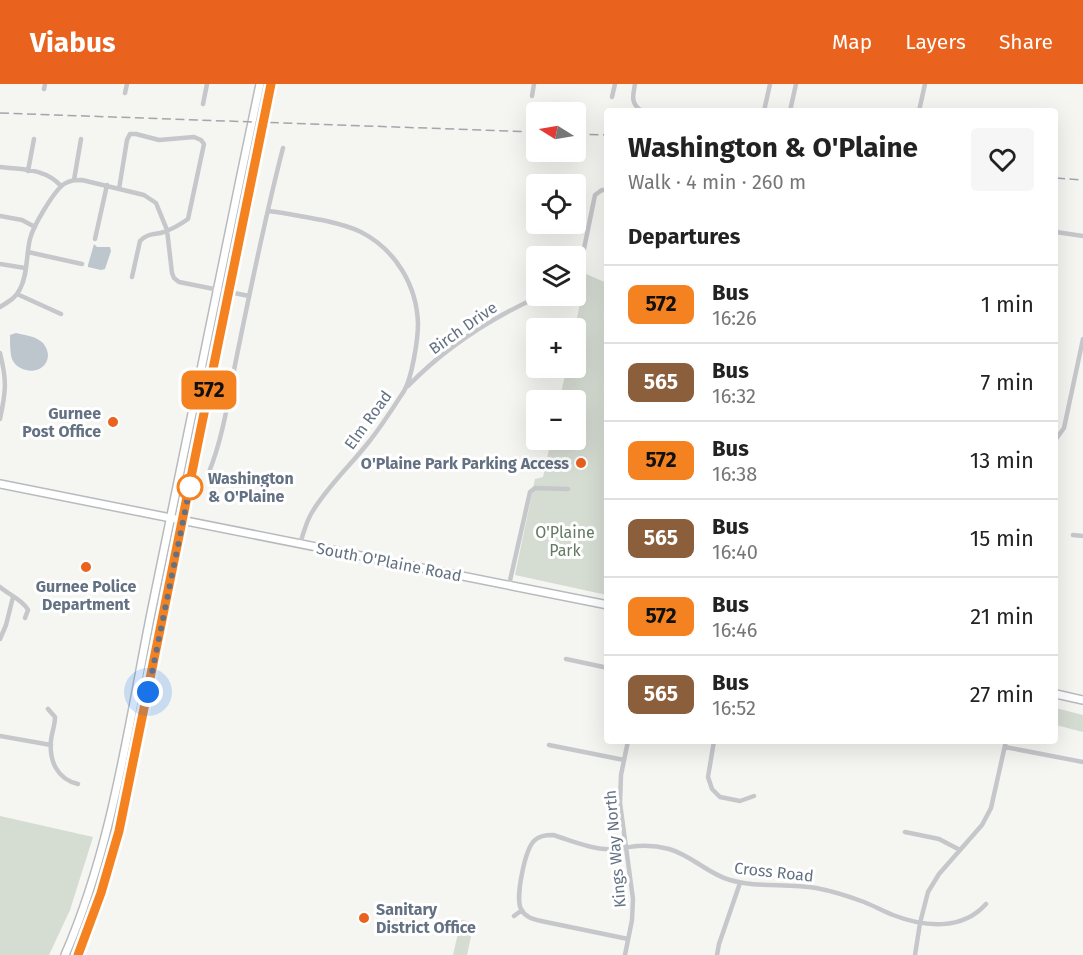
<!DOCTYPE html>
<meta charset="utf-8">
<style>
:root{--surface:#fff;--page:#f6f6f6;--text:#222;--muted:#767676;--line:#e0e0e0;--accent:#e9621e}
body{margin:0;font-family:"Fira Sans",sans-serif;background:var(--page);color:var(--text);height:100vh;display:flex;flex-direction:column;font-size:22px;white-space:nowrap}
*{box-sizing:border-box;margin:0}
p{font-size:20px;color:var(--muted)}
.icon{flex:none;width:33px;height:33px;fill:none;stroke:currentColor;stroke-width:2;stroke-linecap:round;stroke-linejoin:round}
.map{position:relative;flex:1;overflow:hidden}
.side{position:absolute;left:604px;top:24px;width:454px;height:636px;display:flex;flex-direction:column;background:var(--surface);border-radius:6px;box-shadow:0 6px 24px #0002}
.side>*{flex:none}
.badge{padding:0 12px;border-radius:9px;font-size:21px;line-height:39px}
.needle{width:39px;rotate:281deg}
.buttons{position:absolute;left:526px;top:18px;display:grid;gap:12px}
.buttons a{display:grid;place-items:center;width:60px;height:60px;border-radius:6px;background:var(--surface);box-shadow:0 6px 24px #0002;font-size:30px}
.you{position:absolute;width:30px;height:30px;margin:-15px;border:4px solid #fff;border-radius:50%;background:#1a73e8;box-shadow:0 0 0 9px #1a73e833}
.map>.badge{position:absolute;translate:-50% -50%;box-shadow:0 0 0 3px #fff}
h2{padding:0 24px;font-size:22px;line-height:54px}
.round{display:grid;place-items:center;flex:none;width:63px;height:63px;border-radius:6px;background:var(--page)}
.headline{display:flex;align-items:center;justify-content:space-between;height:102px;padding:0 24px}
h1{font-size:28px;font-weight:700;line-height:45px}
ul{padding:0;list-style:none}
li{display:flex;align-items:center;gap:18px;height:78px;padding:0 24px;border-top:2px solid var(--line)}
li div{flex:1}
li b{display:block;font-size:22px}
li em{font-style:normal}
li .badge{min-width:66px;font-weight:700;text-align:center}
header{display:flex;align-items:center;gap:36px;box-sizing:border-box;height:84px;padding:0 30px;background:var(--accent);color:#fff}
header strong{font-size:28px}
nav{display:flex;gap:33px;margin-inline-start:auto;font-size:21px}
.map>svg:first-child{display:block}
</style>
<header>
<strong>Viabus</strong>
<nav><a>Map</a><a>Layers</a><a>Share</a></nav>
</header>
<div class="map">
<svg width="1083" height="871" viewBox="0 0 1083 871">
<rect width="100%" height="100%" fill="#f5f5f1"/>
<path fill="#d5dcd2" d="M 586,190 L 607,199 L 607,511 L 515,491 L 535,395 L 543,393 L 551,356 L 576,356 L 576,316 L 559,316 L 567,284 L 576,284 L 576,244 L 575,244 Z
M 143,604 L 114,747 L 104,787 L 83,846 L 73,871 L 70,871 L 85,835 L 108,760 L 130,655 Z
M 1056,624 L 1083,631 L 1083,648 L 1056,641 Z
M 0,732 L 93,753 L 70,826 L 49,871 L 0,871 Z
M 461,836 L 474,838 L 467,871 L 453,871 Z"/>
<path fill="#bdc6cd" d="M 94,160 L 97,163 L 110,163 L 111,167 L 105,185 L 101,186 L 88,183 L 88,181 Z
M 16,249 C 24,251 36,252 43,259 C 46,263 48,267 48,272 C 46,292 18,290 12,275 C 10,269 10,258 10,251 Z"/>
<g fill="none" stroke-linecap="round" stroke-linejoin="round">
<g stroke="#b7babf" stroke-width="10">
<path id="secondary" d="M 0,400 L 608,521
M 1056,610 L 1083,616
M 65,871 C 112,763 128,644 151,529 C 187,352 223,176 260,0
M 78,871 L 101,809 L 119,747 L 271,0"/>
</g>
<path stroke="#c5c7cb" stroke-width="4.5" d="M 635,0 C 633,11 630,20 642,27
M 44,5 L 45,0
M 125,9 L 127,0
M 532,12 L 534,0
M 612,13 L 615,0
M 203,20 L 207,0
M 764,27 L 770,0
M 790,27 L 796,0
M 919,27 L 925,0
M 0,83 C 23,86 45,84 61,102
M 28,87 L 34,55
M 74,96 L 81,55
M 119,105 L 127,56 L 130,50 L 136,50 L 159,56 L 194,53 L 201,56 L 204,60 L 188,135 C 181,140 172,145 164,148 C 155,151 147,149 140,157 L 132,193
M 268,127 C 286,129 304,133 322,136 C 335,139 349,142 361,148 C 396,166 417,202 418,240 C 418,255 412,294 404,307 C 393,324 381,343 368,359 C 349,383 326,404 311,430 C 306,439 303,450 300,460
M 0,132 L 22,136 L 35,143
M 1056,148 L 1083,152
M 95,155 L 107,101
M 28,168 L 82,180
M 0,180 L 25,184
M 576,195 L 578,194 L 595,111 L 602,106 L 608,106
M 17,210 L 61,230
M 0,223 C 8,218 16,214 20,205 C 28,190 26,171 30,155 C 33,142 54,107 64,100 C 70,96 75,96 82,96 L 144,111 L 156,119 L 167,146 L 172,189 L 174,194 L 179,198 L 249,212
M 0,269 C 7,297 6,307 0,335
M 408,302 C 445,264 491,234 540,212
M 1056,355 L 1064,344 L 1083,255
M 209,388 C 224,351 229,310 237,271 C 251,202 265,133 283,64
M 1073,451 L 1083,452
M 509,501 L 530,408 L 535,404 L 568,405
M 0,503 C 9,511 23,516 28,526 L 25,534
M 0,555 L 6,541 L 13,513
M 566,575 L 608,584
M 48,625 L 55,633 C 55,641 52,648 51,656 C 49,677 57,695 78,700
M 0,652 L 51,661
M 714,657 L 708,693 L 712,705 L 720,713 L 740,717 L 754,712
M 549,661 L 624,676
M 1005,663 L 1083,678
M 905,748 L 939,755 L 960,766
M 514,832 L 522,826
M 628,855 L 541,837 C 532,835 525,833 521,825 C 515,814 525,764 535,756 C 539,752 547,751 553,751 C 570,756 588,764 605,765 C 616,766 627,763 637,762 C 648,761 658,762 669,765 C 691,771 708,790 730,796 C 757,804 787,799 816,804 C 832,807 848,812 864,818 C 874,822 883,827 893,831 C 924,843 962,847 986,820
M 625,871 L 632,836 L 633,815 L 620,719 L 621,691 L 628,657
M 717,871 L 719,860 L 740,799
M 915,871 L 920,839 L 928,808 L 939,790 L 982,741 L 991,724 L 1006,657"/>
<use href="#secondary" stroke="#fff" stroke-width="7"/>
<path stroke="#a2a7ae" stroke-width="1.5" stroke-dasharray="9 4.5" stroke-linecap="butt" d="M 0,29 L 537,48
M 576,50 L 608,51
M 1056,94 L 1083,96"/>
</g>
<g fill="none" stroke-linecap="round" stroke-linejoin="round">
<g stroke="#fff" stroke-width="14">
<path id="line" d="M 78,871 L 101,809 L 119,747 L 271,0"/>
</g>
<use href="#line" stroke="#f58220" stroke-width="9"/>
<path stroke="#637183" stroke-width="6" stroke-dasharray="0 10.8" d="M 148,608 L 190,403"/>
</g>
<g fill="#e9621e" stroke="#fff" stroke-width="2">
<circle cx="113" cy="338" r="6"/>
<circle cx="581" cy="379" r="6"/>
<circle cx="86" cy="483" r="6"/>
<circle cx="364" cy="834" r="6"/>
</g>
<circle fill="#fff" stroke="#f58220" stroke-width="3" cx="190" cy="403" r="12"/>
<g text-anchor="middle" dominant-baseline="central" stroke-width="6" stroke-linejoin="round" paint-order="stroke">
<g font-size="16" fill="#637183" stroke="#fff">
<text transform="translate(463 244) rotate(-35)">Birch Drive</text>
<text transform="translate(368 336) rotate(-54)">Elm Road</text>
<text transform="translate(389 478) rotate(11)">South O'Plaine Road</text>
<text transform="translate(615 765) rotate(-95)">Kings Way North</text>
<text transform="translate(774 788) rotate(6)">Cross Road</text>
</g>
<g font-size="16" font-weight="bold" fill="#637183" stroke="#fff" text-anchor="end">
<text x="101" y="329">Gurnee<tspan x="101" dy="18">Post Office</tspan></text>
<text x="569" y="379">O'Plaine Park Parking Access</text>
<text x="86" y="502" text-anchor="middle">Gurnee Police<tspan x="86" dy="18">Department</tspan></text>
<text x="376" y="825" text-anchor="start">Sanitary<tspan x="376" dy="18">District Office</tspan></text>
</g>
<g font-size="16" font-weight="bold" fill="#637183" stroke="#fff" text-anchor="start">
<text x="208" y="394">Washington<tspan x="208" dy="18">&amp; O'Plaine</tspan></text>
</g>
<g font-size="16" fill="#647a62" stroke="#fff">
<text x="565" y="448">O'Plaine<tspan x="565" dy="18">Park</tspan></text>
</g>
</g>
</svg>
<div class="buttons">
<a><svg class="needle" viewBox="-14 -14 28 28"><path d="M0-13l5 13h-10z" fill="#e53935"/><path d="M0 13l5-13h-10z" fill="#767676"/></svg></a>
<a><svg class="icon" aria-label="locate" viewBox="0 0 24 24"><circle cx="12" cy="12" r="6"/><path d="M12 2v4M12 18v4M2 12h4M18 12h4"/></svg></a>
<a><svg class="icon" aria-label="layers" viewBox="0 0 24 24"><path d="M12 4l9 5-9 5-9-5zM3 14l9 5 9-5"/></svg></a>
<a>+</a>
<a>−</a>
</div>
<div class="you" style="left:148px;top:608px"></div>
<b class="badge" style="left:209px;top:306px;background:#f58220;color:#111">572</b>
<section class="side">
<div class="headline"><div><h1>Washington &amp; O'Plaine</h1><p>Walk · 4 min · 260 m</p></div><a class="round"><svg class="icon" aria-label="heart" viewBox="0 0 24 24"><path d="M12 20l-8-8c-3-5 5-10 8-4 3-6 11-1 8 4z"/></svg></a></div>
<h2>Departures</h2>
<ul>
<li><span class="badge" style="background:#f58220;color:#111">572</span><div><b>Bus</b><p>16:26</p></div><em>1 min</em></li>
<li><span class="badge" style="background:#8b5e3c;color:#fff">565</span><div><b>Bus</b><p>16:32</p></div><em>7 min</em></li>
<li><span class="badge" style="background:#f58220;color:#111">572</span><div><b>Bus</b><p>16:38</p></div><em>13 min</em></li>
<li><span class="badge" style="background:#8b5e3c;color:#fff">565</span><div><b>Bus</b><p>16:40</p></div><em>15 min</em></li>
<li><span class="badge" style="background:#f58220;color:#111">572</span><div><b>Bus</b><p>16:46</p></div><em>21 min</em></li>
<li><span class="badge" style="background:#8b5e3c;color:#fff">565</span><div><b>Bus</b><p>16:52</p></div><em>27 min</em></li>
</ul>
</section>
</div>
